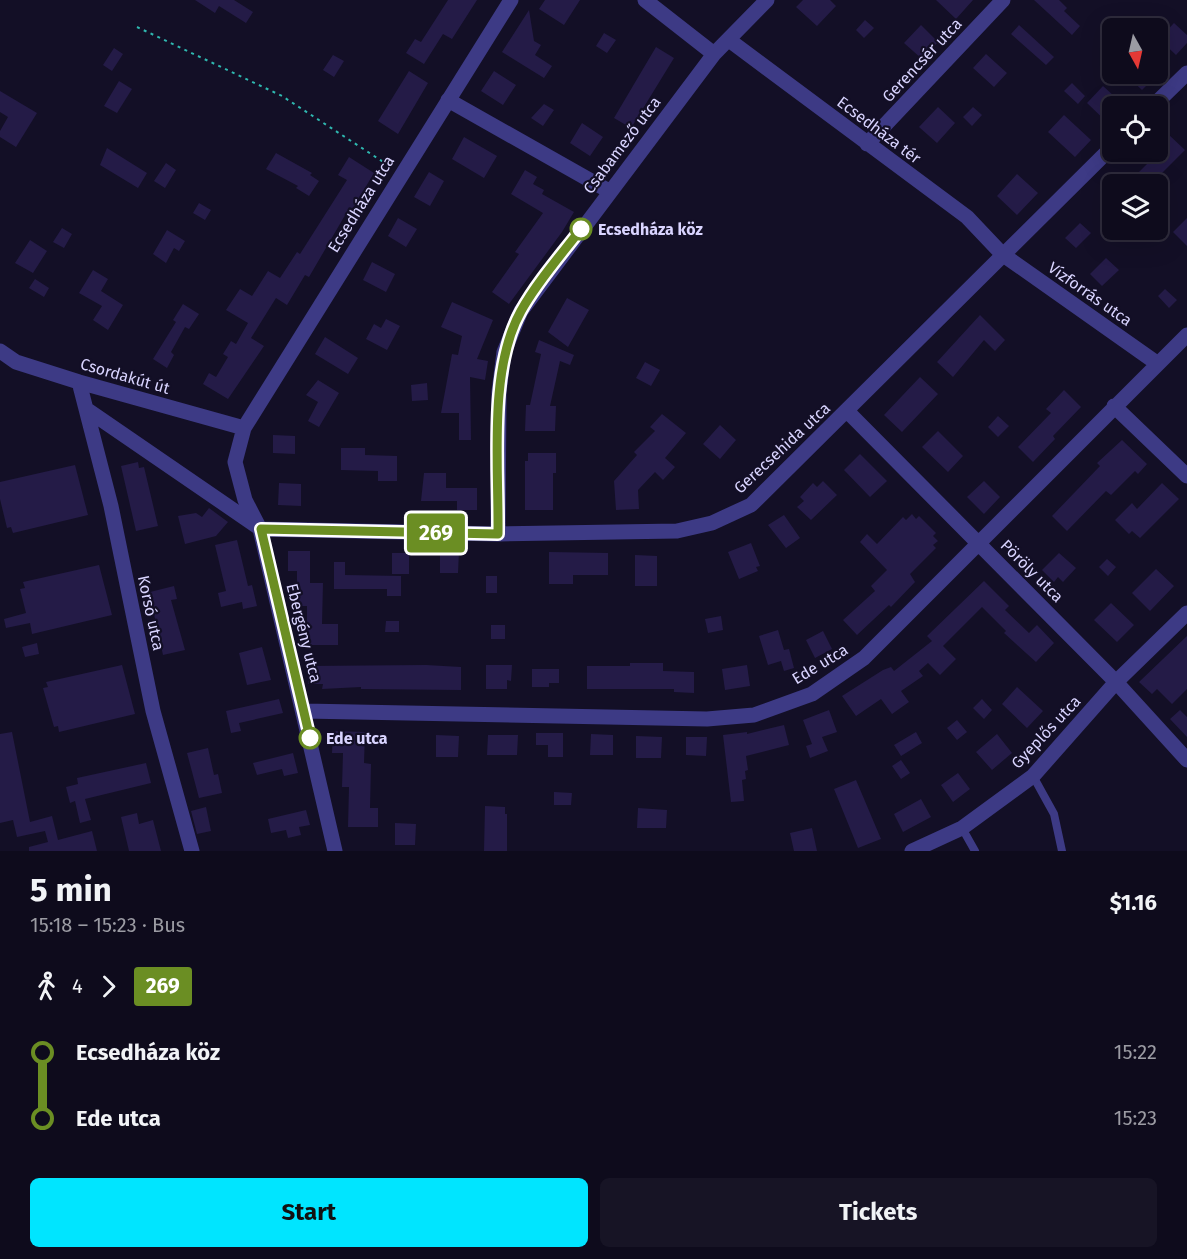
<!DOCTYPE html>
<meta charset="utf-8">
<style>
:root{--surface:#0e0b1c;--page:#171425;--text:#f1f3f6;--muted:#9b9ba3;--line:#2e2b3b;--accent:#00e5ff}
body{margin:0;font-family:"Fira Sans",sans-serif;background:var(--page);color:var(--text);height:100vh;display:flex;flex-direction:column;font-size:22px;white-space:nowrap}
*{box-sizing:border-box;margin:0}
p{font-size:20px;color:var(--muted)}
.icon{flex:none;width:33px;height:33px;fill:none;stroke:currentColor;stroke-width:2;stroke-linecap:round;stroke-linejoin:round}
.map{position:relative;height:851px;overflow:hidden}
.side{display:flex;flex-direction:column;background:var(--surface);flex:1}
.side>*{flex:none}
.badge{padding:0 12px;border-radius:4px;font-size:21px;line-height:39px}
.needle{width:39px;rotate:172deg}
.tools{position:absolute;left:1102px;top:18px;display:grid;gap:12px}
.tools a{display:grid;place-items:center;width:66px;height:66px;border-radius:9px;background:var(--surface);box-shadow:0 6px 24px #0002,0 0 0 2px var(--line);font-size:30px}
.map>.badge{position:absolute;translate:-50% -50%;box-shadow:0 0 0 3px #fff}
.legs{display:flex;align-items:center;gap:9px;height:66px;padding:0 30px;font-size:20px}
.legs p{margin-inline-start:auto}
.headline{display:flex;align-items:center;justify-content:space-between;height:102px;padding:0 30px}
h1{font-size:33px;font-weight:700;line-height:45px}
.cta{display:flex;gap:12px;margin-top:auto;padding:12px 30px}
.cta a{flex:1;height:69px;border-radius:9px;background:var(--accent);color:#111;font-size:24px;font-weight:700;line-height:69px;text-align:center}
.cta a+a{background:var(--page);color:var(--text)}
ul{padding:0 30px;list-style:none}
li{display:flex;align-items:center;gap:21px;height:66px;font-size:22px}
li i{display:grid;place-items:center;width:9px;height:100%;margin:0 8px;background:currentColor}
li i::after{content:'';width:15px;height:15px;margin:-8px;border:4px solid;border-radius:50%;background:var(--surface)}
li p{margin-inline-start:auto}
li:first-child i{background:linear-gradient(#0000 50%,currentColor 0)}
li:last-child i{background:linear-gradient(currentColor 50%,#0000 0)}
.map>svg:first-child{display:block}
</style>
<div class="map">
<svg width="1187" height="851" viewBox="0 0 1187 851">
<rect width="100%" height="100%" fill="#130f26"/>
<path fill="#241b47" d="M 195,0 L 234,0 L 253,12 L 246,23 L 219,6 L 215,13 Z
M 448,0 L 477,0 L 452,39 L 443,34 L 424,64 L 406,53 L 415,39 L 421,42 Z
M 545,0 L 580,0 L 564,25 L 539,9 Z
M 803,0 L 830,0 L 836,6 L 817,26 L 796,7 Z
M 936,0 L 973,0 L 956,19 Z
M 1034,0 L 1059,0 L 1067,8 L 1064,11 L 1080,26 L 1072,35 Z
M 529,10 L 534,41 L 541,45 L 535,55 L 552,66 L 544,78 L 502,52 Z
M 865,20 L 874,28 L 864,38 L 856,30 Z
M 1174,23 L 1187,35 L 1187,43 L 1176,55 L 1159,39 Z
M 921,25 L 938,42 L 922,59 L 904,43 Z
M 1019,25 L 1054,57 L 1046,65 L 1011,34 Z
M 604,33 L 616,40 L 607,53 L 596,46 Z
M 656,47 L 674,58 L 631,128 L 614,118 Z
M 114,48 L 123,54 L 112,71 L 103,65 Z
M 986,54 L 1007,73 L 994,87 L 973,68 Z
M 333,55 L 344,61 L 334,77 L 323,70 Z
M 409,71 L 428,83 L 398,134 L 378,121 Z
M 494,71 L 516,85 L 503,105 L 481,91 Z
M 1125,74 L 1158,74 L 1142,90 Z
M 119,81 L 132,89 L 117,113 L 104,106 Z
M 1072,83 L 1085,96 L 1078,104 L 1064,91 Z
M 1103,86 L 1125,106 L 1113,106 L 1113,128 L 1087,103 Z
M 0,91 L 37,113 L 16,147 L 0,137 L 0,131 L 8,117 L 0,112 Z
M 544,104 L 554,110 L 543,126 L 531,118 Z
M 938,107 L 955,123 L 937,143 L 919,127 Z
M 973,107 L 982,115 L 972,126 L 963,117 Z
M 1064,115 L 1091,140 L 1075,157 L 1048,132 Z
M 582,123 L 603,137 L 590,156 L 570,143 Z
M 1167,133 L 1185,150 L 1158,177 L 1166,184 L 1127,184 L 1158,153 L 1158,142 Z
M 464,137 L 497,156 L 484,178 L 452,159 Z
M 107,148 L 147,173 L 138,188 L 100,165 Z
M 276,153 L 312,173 L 310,175 L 319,181 L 309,196 L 296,188 L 298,186 L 266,169 Z
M 349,157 L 374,173 L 350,213 L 348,212 L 344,217 L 309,277 L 305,275 L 287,305 L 276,298 L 251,338 L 264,346 L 228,399 L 203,384 L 209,373 L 216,377 L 228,357 L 223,354 L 231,341 L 236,344 L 248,323 L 226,310 L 240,289 L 252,296 L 268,271 L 280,278 L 297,252 L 300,254 L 347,180 L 338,175 Z
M 166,163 L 176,170 L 165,188 L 154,181 Z
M 525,170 L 537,177 L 533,184 L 544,190 L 542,194 L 574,212 L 562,232 L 509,304 L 492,292 L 519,254 L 515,252 L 543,213 L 511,194 Z
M 429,172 L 444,181 L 430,206 L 414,197 Z
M 1017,174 L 1038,193 L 1017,215 L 997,196 Z
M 199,203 L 211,210 L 205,220 L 193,213 Z
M 398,218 L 417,229 L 406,247 L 388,236 Z
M 1187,218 L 1187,246 L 1173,232 Z
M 1080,223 L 1091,233 L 1076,248 L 1065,238 Z
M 62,228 L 72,234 L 64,248 L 53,242 Z
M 167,230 L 185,241 L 179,251 L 174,248 L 166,263 L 153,254 Z
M 30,240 L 47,251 L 33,273 L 15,263 Z
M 1106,258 L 1119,270 L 1102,286 L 1090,274 Z
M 372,262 L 395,274 L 386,292 L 363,280 Z
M 93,270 L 108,279 L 101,291 L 123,305 L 108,330 L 93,320 L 102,306 L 79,293 Z
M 35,279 L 49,288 L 44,297 L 29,288 Z
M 1165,289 L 1177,300 L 1169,308 L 1158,296 Z
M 567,298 L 589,310 L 568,347 L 548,332 Z
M 452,302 L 493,320 L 477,359 L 488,361 L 485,380 L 470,377 L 471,440 L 459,440 L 459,413 L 441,413 L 452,354 L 458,355 L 462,336 L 441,327 Z
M 183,304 L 199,314 L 189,329 L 185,327 L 171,352 L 174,355 L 167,368 L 153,359 L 176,322 L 173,320 Z
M 980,315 L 1005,340 L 995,351 L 984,340 L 953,377 L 937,362 Z
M 386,319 L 400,326 L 387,350 L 366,339 L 374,324 L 381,328 Z
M 325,337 L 358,358 L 348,374 L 315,354 Z
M 539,340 L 574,355 L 570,365 L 560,361 L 550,406 L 556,406 L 555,431 L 525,431 L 526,405 L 530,405 L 541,354 L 535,352 Z
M 645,362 L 660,370 L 651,386 L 636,378 Z
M 920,377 L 938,394 L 902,432 L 884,415 Z
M 318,380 L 339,393 L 319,427 L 308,421 L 318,402 L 306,395 Z
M 427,383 L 428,400 L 412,401 L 411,385 Z
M 1064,390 L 1081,407 L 1053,436 L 1055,439 L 1033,462 L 1018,447 L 1051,413 L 1046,409 Z
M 662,414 L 686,433 L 665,458 L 675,467 L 663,480 L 655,472 L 638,490 L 639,509 L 616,510 L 614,481 L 637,455 L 634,452 L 655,431 L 650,427 Z
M 998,416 L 1009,426 L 998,437 L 988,427 Z
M 720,425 L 736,440 L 720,459 L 703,444 Z
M 938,431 L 963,456 L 948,472 L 922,447 Z
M 273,435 L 295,436 L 295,454 L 273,453 Z
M 1122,440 L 1147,464 L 1138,474 L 1135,471 L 1111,495 L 1106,491 L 1067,531 L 1052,516 L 1100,466 L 1097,463 Z
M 341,448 L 365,448 L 365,455 L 397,456 L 397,481 L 378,481 L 378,471 L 341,470 Z
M 528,453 L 556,453 L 556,473 L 553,473 L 553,510 L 525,510 L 525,461 L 528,461 Z
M 860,454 L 887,481 L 870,497 L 844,470 Z
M 138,462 L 139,468 L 144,467 L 158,526 L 136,531 L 121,466 Z
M 75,465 L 88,515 L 13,533 L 11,527 L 7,528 L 0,499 L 0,482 Z
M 424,473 L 446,473 L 446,488 L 477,488 L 477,510 L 457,510 L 457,501 L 421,501 Z
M 823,481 L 837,495 L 811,520 L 797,507 L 804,501 L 800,497 L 813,483 L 817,487 Z
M 984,481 L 1000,497 L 984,514 L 967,497 Z
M 279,483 L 301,484 L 301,506 L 278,505 Z
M 1162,483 L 1179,499 L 1140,538 L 1132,531 L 1129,534 L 1115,520 L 1132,503 L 1137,509 Z
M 209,508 L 228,522 L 216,536 L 185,544 L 178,516 L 196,513 L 202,517 Z
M 912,514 L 916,519 L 919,516 L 936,533 L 933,536 L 938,541 L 933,545 L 936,548 L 910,574 L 915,582 L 891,607 L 889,605 L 857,635 L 843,620 L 875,591 L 871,586 L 887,570 L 860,542 L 867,534 L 877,544 L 903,517 L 906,520 Z
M 784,515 L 800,538 L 786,548 L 768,525 Z
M 237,540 L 248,586 L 252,585 L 257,606 L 243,609 L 242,602 L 221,607 L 218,593 L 226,591 L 215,545 Z
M 751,543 L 760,566 L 756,567 L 758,571 L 739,579 L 728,552 Z
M 440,550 L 459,551 L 458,573 L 440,573 Z
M 288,551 L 310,551 L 310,583 L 323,583 L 322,624 L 338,624 L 338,645 L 307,645 L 307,606 L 297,606 L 297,571 L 288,571 Z
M 549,552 L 608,553 L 608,575 L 573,575 L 573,584 L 549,584 Z
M 392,553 L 409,553 L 409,574 L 392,574 Z
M 1059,553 L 1076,568 L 1063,582 L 1058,577 L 1054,582 L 1042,570 Z
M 635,555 L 657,556 L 657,586 L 635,586 Z
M 1107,559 L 1116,567 L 1108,576 L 1099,567 Z
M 334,562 L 345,562 L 345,575 L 401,576 L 401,596 L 387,596 L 387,589 L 334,589 Z
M 99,565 L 112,615 L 32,634 L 30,623 L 6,628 L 4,619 L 26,613 L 20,589 L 25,588 L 23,582 Z
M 1156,569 L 1174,586 L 1150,611 L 1132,593 Z
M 486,576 L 497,576 L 497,593 L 486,593 Z
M 984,581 L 1009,606 L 1005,610 L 1029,633 L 1037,625 L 1054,643 L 1036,662 L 1004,633 L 1006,631 L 982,607 L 943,646 L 956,659 L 940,675 L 928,663 L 919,671 L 923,676 L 901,691 L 909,702 L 892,714 L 881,699 L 856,716 L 842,696 L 883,670 L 891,667 L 894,671 L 932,641 L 927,636 Z
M 174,586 L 177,599 L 171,600 L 185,650 L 163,655 L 152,605 L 148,606 L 146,593 Z
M 1111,603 L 1134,625 L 1117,642 L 1094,620 Z
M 721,616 L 723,630 L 708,633 L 705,619 Z
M 386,621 L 399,621 L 399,632 L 385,632 Z
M 491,625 L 505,625 L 505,639 L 491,639 Z
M 778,630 L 784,650 L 789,649 L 794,668 L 784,671 L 781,661 L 768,665 L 759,636 Z
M 823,631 L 832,649 L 815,658 L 806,640 Z
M 1187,636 L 1187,689 L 1172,704 L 1157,689 L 1152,694 L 1139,682 Z
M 37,643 L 39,654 L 25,657 L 22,647 Z
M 262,647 L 271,680 L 247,685 L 239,653 Z
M 630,663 L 663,663 L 663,671 L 694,672 L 694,693 L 674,692 L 674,689 L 587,689 L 587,666 L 630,666 Z
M 122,665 L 135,714 L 59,732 L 58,726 L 54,727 L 43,688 L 48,687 L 46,682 Z
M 426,665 L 461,667 L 461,690 L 361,689 L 361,687 L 322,689 L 323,684 L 308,684 L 308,666 Z
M 486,665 L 512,665 L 511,681 L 507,680 L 507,689 L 486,689 Z
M 747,665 L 750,686 L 725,690 L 722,669 Z
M 532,669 L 559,669 L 559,683 L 549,683 L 549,687 L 532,687 Z
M 1017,687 L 1043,711 L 1027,728 L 1002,704 Z
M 279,699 L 283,713 L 239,723 L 241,731 L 231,733 L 226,711 Z
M 982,699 L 992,710 L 984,719 L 973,708 Z
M 829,710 L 837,732 L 822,737 L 828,751 L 810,758 L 806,746 L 812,744 L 803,720 Z
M 1180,710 L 1187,717 L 1187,737 L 1170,719 Z
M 957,720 L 967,732 L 957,740 L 947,728 Z
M 784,725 L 789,745 L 746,756 L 748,770 L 745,771 L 746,779 L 742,780 L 744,801 L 731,802 L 723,735 L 747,732 L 747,734 Z
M 333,731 L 365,732 L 364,763 L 371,764 L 370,808 L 378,808 L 378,827 L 348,827 L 349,787 L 342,787 L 343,753 L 332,753 Z
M 12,732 L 30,822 L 52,816 L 58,840 L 92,831 L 97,851 L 29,851 L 29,847 L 48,842 L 45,831 L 17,837 L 13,820 L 0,823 L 0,734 Z
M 916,732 L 922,743 L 901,756 L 894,745 Z
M 536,733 L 563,733 L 563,757 L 548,757 L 548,745 L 536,745 Z
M 591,734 L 613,735 L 613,755 L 590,755 Z
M 997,734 L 1012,753 L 992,770 L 976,752 Z
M 436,735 L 459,736 L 458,757 L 436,757 Z
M 488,735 L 518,735 L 517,755 L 487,755 Z
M 636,736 L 662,737 L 661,758 L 636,758 Z
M 686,737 L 707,737 L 706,756 L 686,755 Z
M 208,748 L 214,775 L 218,774 L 222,793 L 199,798 L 187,753 Z
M 293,753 L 298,773 L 284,776 L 282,769 L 257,775 L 253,763 Z
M 901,760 L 910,773 L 901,779 L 892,766 Z
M 146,763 L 151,783 L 85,799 L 91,820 L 80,823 L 75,801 L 70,803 L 66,787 L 78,784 L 77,778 Z
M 958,773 L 970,789 L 953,802 L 941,785 Z
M 856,780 L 881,839 L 858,848 L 834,789 Z
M 554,792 L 572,793 L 571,805 L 554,805 Z
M 921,799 L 931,817 L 903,832 L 894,814 Z
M 485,806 L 505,807 L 505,814 L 507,814 L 507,851 L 484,851 Z
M 206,807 L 211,831 L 197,834 L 191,811 Z
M 638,808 L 667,810 L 666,828 L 637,828 Z
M 306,810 L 310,825 L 299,827 L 301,835 L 288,838 L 286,830 L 271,833 L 268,819 Z
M 137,813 L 139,824 L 153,820 L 161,851 L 129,851 L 121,817 Z
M 395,823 L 416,824 L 415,845 L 395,845 Z
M 812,828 L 817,851 L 794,851 L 790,833 Z"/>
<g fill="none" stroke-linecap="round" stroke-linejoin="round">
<path stroke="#2fb8b0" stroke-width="2" stroke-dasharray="3 4.5" stroke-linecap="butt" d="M 137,27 L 282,96 L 391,167"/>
<path stroke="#3d3a85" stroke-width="8" d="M 1033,776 L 1054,814 L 1062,851
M 962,828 L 975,851"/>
<path stroke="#3d3a85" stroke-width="15" d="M 645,0 L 714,54
M 729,40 L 967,217 L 1002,254 L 1158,364
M 448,100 L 609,191
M 1153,106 L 1187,73
M 867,144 L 1003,0
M 0,351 L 16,362 L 79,382 L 244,428
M 79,382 L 111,506 L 153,711 L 192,851
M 1114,406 L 1187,476
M 86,409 L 258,527
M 847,411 L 1116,682 L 1187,760
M 260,529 L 498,534 L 677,531 L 712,523 L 751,505 L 1113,146
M 498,534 L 499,392 L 504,352 L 521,311 L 714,54 L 767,0
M 304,711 L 707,719 L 754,715 L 812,694 L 864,658 L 1187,335
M 335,851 L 260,529 L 245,500 L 235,462 L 244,428 L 511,0
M 912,851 L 962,828 L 1033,776 L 1116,682 L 1187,613"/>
</g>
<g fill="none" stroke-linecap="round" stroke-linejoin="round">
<g stroke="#fff" stroke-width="14">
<path id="line-1" d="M 310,738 L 261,529 L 498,534 C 499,466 488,370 521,311 C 537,282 561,255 581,229"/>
</g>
<use href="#line-1" stroke="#6b8e23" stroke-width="9"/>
</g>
<g fill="#fff" stroke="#6b8e23" stroke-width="3">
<circle cx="581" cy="229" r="10"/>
<circle cx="310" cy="738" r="10"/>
</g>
<g text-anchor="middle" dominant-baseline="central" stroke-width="4.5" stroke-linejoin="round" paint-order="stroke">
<g font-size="16" fill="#d9d4ff" stroke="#130f26">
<text transform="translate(922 60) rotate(-47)">Gerencsér utca</text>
<text transform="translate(879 130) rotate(37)">Ecsedháza tér</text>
<text transform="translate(622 145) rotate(-53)">Csabamező utca</text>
<text transform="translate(361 204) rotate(-58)">Ecsedháza utca</text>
<text transform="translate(1090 294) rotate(35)">Vízforrás utca</text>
<text transform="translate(125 376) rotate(16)">Csordakút út</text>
<text transform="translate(782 448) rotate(-43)">Gerecsehida utca</text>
<text transform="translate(1032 571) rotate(45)">Pöröly utca</text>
<text transform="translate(151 613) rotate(78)">Korsó utca</text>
<text transform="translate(304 633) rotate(76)">Ebergény utca</text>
<text transform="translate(820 664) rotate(-31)">Ede utca</text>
<text transform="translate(1046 732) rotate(-47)">Gyeplős utca</text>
</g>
<g font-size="16" font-weight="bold" fill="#d9d4ff" stroke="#130f26" text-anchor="start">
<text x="598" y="229">Ecsedháza köz</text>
<text x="326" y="738">Ede utca</text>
</g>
</g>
</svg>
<div class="tools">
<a><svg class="needle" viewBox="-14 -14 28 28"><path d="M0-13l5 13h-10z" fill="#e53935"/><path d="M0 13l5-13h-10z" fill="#9b9ba3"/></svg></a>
<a><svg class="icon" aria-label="locate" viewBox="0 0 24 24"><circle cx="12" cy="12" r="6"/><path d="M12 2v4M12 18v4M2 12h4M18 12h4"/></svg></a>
<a><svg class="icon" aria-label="layers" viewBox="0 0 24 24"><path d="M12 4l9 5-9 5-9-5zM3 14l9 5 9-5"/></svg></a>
</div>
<b class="badge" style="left:436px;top:533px;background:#6b8e23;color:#fff">269</b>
</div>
<section class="side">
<div class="headline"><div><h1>5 min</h1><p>15:18 – 15:23 · Bus</p></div><b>$1.16</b></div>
<div class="legs"><svg class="icon" aria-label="walk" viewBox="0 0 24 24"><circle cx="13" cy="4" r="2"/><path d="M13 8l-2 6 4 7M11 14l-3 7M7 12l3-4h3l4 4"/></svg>4<svg class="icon" aria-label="forward" viewBox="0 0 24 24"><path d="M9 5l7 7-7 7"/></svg><b class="badge" style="background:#6b8e23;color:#fff">269</b></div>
<ul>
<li><i style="color:#6b8e23"></i><b>Ecsedháza köz</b><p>15:22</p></li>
<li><i style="color:#6b8e23"></i><b>Ede utca</b><p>15:23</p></li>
</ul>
<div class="cta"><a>Start</a><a>Tickets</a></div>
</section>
